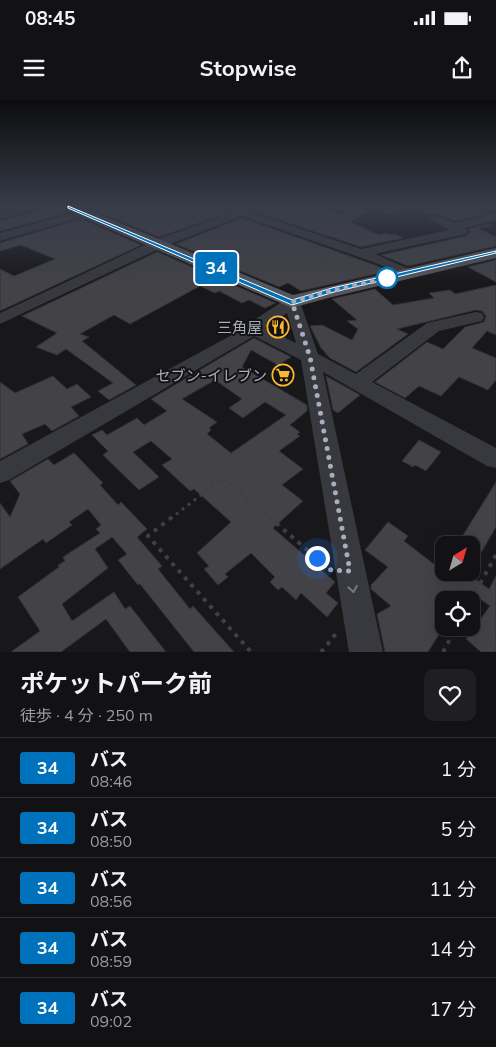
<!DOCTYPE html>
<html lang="ja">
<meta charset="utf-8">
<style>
:root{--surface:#121114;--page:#1f1f22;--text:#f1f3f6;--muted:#9c9da0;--line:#313134}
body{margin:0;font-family:Mulish,"Noto Sans JP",sans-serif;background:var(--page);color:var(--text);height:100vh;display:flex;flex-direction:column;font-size:19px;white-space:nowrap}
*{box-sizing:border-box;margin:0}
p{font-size:16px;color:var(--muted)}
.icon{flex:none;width:28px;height:28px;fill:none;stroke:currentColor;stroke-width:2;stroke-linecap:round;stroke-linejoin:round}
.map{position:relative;height:552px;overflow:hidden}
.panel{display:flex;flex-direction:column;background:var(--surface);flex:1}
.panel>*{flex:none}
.badge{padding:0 10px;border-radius:4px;font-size:18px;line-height:32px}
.needle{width:32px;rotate:37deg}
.fabs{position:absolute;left:435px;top:436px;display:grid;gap:10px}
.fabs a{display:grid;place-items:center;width:45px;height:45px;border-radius:10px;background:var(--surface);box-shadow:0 5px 20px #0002,0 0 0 1px var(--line);font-size:25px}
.you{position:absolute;width:25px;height:25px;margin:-12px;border:4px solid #fff;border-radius:50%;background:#1a73e8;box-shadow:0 0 0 8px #1a73e833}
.map>.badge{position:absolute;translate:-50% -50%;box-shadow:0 0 0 2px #fff}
.round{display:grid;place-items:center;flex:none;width:52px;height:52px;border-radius:10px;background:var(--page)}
.headline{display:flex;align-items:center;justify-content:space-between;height:85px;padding:0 20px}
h1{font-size:24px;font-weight:700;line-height:38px}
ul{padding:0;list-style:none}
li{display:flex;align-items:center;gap:15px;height:60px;padding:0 20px;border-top:1px solid var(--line)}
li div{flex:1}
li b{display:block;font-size:19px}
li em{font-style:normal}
li .badge{min-width:55px;font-weight:700;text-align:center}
.status{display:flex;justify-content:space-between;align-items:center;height:35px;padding:0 25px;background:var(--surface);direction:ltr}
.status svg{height:14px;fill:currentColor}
header{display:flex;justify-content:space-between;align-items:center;height:65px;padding:0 20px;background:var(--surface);font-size:22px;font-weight:700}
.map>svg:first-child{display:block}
</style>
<div class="status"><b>08:45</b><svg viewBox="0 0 49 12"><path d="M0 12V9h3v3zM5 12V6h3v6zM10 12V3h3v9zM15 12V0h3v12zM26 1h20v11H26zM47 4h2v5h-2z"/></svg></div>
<header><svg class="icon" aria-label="menu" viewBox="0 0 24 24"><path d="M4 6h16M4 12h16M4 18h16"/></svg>Stopwise<svg class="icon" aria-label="share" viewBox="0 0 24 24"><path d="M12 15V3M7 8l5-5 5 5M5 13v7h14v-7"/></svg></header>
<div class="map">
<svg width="496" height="552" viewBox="0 0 496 552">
<rect width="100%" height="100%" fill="#18171a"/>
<path fill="#424247" stroke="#323136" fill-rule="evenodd" d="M 41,107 L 61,107 L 67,113 L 0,131 L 0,121 L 38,111 Z
M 87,107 L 234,107 L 232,111 L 159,137 Z
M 262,107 L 325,107 L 328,111 L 343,114 L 357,107 L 371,111 L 350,122 L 379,135 L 386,133 L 391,135 L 395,134 L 403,138 L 361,147 L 256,112 Z
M 412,107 L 472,107 L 488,113 L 455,121 L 436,113 L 430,115 Z
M 242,118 L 375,165 L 389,171 L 301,191 L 288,183 L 279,187 L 176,144 Z
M 81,119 L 141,145 L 0,211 L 0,169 L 14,176 L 55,159 L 21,145 L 0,151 L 0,143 Z
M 489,124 L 493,126 L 478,128 L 496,137 L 496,146 L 408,166 L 381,155 L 466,136 L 470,132 L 469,129 Z
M 157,152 L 276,203 L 265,208 L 249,200 L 242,203 L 219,191 L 215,193 L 200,186 L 130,224 L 114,215 L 80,234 L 89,237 L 82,241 L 136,285 L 109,300 L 98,291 L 113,283 L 66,249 L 57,255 L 36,247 L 57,233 L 22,216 Z
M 496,160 L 496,182 L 468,167 Z
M 496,185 L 496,235 L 487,231 L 472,248 L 496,258 L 496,280 L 488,290 L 459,277 L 441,296 L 419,286 L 405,298 L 375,282 L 427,242 L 443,249 L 465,227 L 484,222 L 486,216 L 482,211 L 476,210 L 397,229 L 408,234 L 356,272 L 330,258 L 321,248 L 310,226 L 322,225 L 352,240 L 358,229 L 347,221 L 357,220 L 332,199 L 375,189 L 393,205 L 434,198 L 429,193 L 450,190 L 455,194 Z
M 285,217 L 290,229 L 282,234 L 269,228 Z
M 254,238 L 291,257 L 278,265 L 251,250 L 242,267 L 307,305 L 307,311 L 290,325 L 300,332 L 297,334 L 300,336 L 279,351 L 303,369 L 282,385 L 303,401 L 273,428 L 335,482 L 326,493 L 338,503 L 327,517 L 301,493 L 296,500 L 282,487 L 278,490 L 270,482 L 275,477 L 251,453 L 225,474 L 228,477 L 218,485 L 204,469 L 209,466 L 197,453 L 231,422 L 194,389 L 190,391 L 162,365 L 172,359 L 151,341 L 133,352 L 159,377 L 139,390 L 103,355 L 108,351 L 92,335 L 102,330 L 107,335 L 137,318 L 144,325 L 167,311 L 151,299 ZM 215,280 L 242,299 L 229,308 L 243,318 L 265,302 L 286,315 L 231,353 L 207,334 L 211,330 L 209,328 L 217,322 L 182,299 Z
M 53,276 L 67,289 L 77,284 L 91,297 L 71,307 L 79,316 L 52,331 L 45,324 L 22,334 L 28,344 L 0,359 L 0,282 L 15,293 Z
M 326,276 L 360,295 L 338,313 L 333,310 Z
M 419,340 L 441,352 L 426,371 L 415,365 L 413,367 L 402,361 Z
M 74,353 L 103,383 L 100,385 L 118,405 L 121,402 L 147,429 L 137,437 L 162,466 L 158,469 L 190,509 L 193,506 L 234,552 L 194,552 L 140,484 L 138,485 L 118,460 L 127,454 L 112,437 L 95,449 L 108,468 L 62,504 L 72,521 L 114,492 L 125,509 L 130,506 L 166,552 L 130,552 L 106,519 L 61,552 L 11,552 L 40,531 L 18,497 L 59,467 L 58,465 L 65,461 L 63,457 L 100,433 L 96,429 L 101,425 L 88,409 L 69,422 L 72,425 L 46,443 L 43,439 L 0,469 L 0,403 L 10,417 L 20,394 L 10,381 L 48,359 L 54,365 Z
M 496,382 L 496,427 L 471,470 L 471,445 L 457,445 Z
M 388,422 L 408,436 L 404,441 L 444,472 L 466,472 L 489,489 L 496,476 L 496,552 L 481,552 L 466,539 L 490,506 L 468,490 L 466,494 L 464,492 L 459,500 L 444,500 L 444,526 L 428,552 L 385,552 L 377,514 L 391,506 L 371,489 L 371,485 L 388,467 L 365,450 Z"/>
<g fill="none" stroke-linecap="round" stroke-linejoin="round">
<path stroke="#3e4046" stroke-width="1" stroke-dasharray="1 2.5" stroke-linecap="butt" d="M 398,122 L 416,130
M 61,130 L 67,132 L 84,127
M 86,159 L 93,161
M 326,161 L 340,158"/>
<path stroke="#3e4046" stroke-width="2" stroke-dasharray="2 3" stroke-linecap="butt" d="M 88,160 L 93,161
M 126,173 L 135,177
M 262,174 L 332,160"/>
<path stroke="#3e4046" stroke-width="3" stroke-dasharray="3 4.5" stroke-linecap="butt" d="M 170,419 L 223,378 L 271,419"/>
<path stroke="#3e4046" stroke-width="4" stroke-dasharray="4 5.5" stroke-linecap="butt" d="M 172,417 L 148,436 L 251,552
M 269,417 L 327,467
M 471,500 L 496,455
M 321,552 L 339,530
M 443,552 L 456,528"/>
<path fill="#38393f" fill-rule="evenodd" d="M 21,107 L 39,107 L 38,109 L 0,119 L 0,113 Z
M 245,107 L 260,107 L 252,112 L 361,149 L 449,130 L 431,120 L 429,118 L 435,115 L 455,123 L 493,114 L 496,114 L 496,120 L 465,128 L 468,131 L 466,134 L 375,154 L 414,171 L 416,174 L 414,177 L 409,178 L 376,163 L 242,116 L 163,147 L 0,224 L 0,213 L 153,141 L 233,112 L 234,109 Z
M 327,107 L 353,107 L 343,112 L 328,109 Z
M 369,107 L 395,109 L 398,107 L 410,107 L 397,116 L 370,109 Z
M 85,110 L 89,111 L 91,113 L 89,115 L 0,141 L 0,133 Z
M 292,197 L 298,199 L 300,202 L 318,254 L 356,274 L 427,223 L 476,212 L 482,213 L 484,217 L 482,221 L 439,231 L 372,282 L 496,348 L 496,368 L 487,366 L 323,272 L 383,552 L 349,552 L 301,260 L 254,236 L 9,380 L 0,383 L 0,361 L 230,236 L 286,199 ZM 287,213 L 296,243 L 265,228 Z"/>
<path fill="#54565e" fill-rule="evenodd" d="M 63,107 L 82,107 L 293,195 L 496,148 L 496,158 L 328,198 L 292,208 L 65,110 Z"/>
</g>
<defs><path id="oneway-chevron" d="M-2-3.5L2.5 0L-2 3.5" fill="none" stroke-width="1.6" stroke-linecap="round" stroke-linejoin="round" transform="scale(1.25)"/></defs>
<use stroke="#767983" href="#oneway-chevron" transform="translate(353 489) rotate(80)"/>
<linearGradient id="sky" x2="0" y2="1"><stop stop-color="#0d0d0e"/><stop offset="0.58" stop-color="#373c49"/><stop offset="1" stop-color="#373c49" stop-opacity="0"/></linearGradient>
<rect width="496" height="184" fill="url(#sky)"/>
<path fill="#0072bc" stroke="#fff" d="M 68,106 L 292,200 L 332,188 L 496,151 L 496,153 L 334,192 L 292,205 L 68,108 Z"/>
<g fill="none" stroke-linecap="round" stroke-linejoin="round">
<path stroke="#a9aeba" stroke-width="5" stroke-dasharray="0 9" d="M 317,458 L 331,470 L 350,471 L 310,257 L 292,202 L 322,193 L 387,178"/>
</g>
<defs>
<g id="restaurant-ring" transform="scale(1.125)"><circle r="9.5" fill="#131215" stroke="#fab92f" stroke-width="1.5"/><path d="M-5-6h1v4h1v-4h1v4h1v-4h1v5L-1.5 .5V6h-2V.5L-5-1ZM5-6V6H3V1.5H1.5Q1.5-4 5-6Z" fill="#fab92f"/></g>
<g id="supermarket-ring" transform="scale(1.125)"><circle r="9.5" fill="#131215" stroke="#fab92f" stroke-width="1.5"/><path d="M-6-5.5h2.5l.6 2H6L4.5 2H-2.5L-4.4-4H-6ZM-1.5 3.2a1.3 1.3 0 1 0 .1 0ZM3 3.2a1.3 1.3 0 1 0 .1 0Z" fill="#fab92f"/></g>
</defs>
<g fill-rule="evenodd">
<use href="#restaurant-ring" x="278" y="227"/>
<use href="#supermarket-ring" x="283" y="275"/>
</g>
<circle fill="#fff" stroke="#0072bc" stroke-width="2.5" cx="387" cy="178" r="10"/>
<g text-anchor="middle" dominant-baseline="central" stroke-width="4" stroke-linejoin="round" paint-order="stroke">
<g font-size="15" fill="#a9aeba" stroke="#131215" text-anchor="end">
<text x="262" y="227">三角屋</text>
<text x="267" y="275">セブン-イレブン</text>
</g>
</g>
</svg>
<div class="fabs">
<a><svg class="needle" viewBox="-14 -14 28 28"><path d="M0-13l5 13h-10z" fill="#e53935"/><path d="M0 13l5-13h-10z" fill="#9c9da0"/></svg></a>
<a><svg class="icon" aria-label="locate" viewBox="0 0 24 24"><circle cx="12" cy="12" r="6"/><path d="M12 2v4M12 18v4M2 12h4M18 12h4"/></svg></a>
</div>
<div class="you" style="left:317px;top:458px"></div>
<b class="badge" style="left:216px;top:168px;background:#0072bc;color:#fff">34</b>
</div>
<section class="panel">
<div class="headline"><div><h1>ポケットパーク前</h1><p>徒歩 · 4 分 · 250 m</p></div><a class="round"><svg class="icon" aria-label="heart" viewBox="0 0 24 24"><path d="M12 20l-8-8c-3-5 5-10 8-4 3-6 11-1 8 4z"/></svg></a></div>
<ul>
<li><span class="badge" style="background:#0072bc;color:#fff">34</span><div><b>バス</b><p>08:46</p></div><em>1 分</em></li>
<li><span class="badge" style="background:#0072bc;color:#fff">34</span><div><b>バス</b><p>08:50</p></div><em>5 分</em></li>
<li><span class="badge" style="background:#0072bc;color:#fff">34</span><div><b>バス</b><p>08:56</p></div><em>11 分</em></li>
<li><span class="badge" style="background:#0072bc;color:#fff">34</span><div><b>バス</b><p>08:59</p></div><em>14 分</em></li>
<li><span class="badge" style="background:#0072bc;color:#fff">34</span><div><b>バス</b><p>09:02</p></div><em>17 分</em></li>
</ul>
</section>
